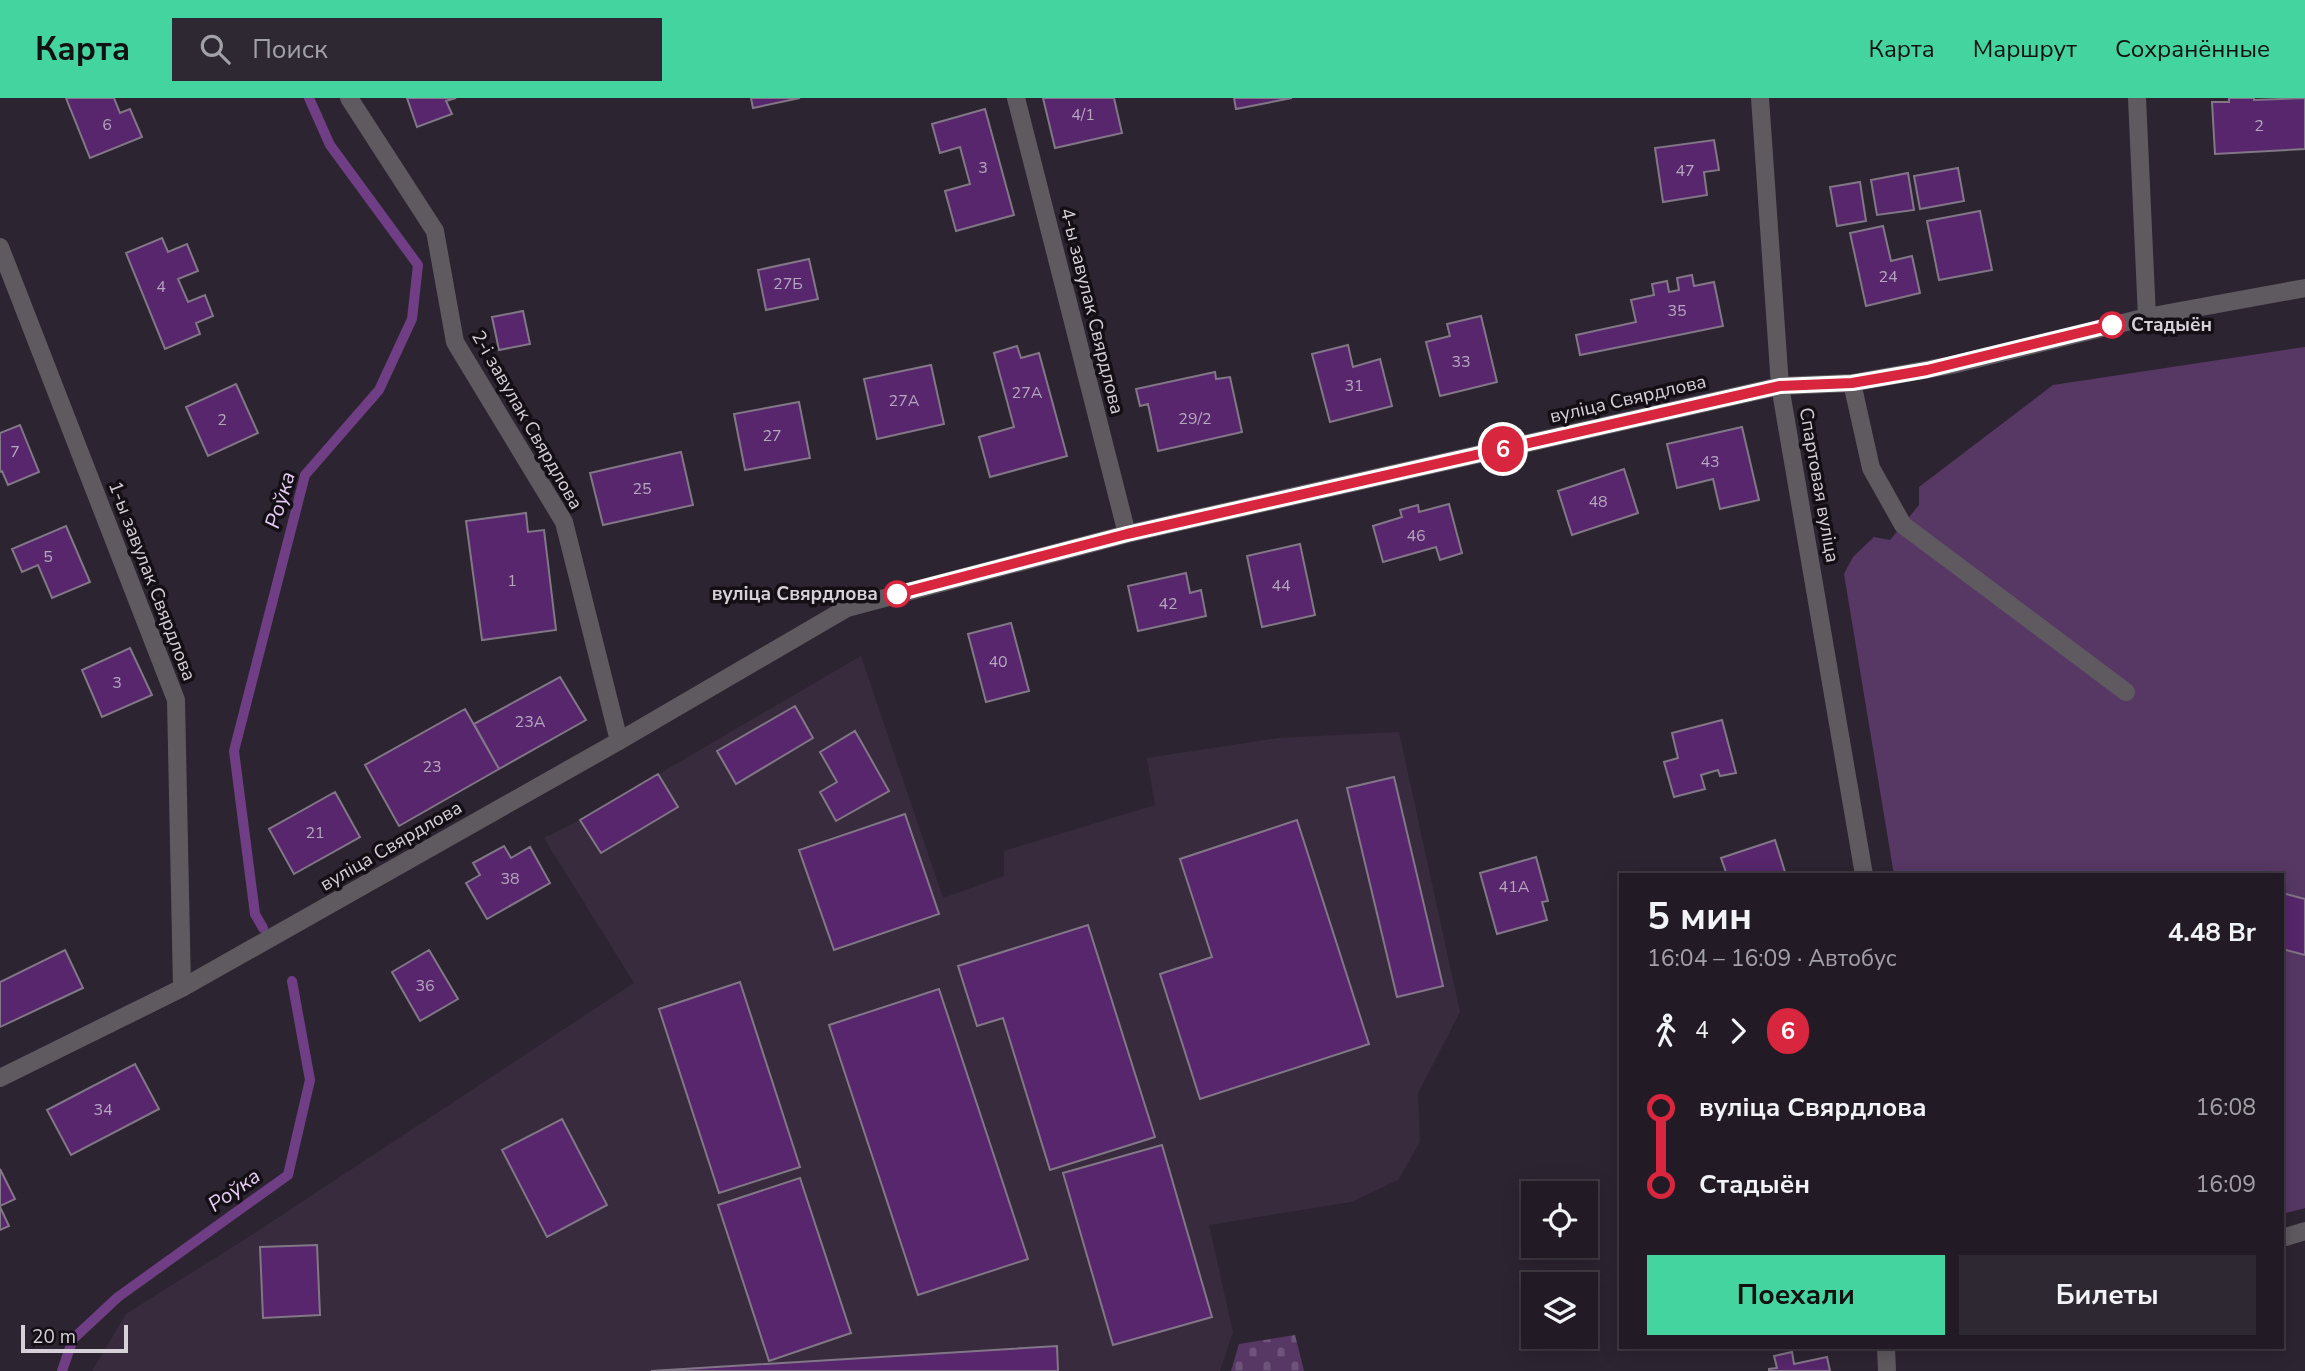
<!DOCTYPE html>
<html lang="ru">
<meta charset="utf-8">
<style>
:root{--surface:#221b25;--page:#2e2832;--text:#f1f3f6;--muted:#a2a1a7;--line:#3f3942;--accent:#44d49f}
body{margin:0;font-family:"Nunito Sans",sans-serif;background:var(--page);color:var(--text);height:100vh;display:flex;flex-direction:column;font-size:26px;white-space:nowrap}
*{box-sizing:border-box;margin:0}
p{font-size:23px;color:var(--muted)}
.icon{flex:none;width:38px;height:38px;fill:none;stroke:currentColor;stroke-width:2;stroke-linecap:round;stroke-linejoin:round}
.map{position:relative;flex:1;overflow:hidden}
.sheet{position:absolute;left:1619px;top:775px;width:665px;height:476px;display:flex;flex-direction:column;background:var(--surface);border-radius:0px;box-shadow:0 4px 18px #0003,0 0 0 2px var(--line)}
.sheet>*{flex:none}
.badge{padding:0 14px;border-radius:23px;font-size:24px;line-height:46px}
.buttons{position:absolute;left:1521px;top:1083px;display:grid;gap:14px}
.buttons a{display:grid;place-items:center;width:77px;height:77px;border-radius:0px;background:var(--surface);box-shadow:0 4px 18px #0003,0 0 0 2px var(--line);font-size:35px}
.scale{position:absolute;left:21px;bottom:18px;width:107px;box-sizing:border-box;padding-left:7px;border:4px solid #d6d0d9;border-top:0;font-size:19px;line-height:24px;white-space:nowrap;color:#d6d0d9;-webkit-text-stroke:5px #130f15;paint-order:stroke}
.map>.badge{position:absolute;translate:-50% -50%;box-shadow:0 0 0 4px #fff}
.legs{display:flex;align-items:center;gap:10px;height:77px;padding:0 28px;font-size:23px}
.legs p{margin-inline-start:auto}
.summary{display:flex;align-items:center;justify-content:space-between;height:119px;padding:0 28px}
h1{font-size:38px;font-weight:700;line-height:52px}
.action{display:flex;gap:14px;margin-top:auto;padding:14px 28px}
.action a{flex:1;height:80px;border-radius:0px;background:var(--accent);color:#111;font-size:28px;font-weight:700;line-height:80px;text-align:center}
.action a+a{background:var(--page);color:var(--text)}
ul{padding:0 28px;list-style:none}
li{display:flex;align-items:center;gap:24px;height:77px;font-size:26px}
li i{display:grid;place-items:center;width:10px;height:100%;margin:0 9px;background:currentColor}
li i::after{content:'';width:18px;height:18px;margin:-9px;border:5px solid;border-radius:50%;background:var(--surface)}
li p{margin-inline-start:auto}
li:first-child i{background:linear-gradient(#0000 50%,currentColor 0)}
li:last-child i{background:linear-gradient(currentColor 50%,#0000 0)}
header{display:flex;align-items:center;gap:42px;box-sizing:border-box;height:98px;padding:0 35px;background:var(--accent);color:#111}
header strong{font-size:33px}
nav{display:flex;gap:38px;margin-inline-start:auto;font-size:24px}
.search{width:490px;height:63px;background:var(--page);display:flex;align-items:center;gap:18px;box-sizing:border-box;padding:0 24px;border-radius:0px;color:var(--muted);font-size:26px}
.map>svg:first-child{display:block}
</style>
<header>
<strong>Карта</strong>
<div class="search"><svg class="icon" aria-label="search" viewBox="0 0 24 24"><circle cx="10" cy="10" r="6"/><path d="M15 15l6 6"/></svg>Поиск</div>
<nav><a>Карта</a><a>Маршрут</a><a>Сохранённые</a></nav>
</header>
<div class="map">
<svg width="2305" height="1273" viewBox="0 0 2305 1273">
<defs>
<pattern id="cemetery-stones" width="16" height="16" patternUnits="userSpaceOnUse" patternTransform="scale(1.75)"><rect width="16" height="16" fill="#573865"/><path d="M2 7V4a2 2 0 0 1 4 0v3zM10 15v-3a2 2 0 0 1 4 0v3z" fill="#6e547a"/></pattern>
</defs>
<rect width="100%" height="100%" fill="#2d2431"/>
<path fill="#382b3e" d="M 861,558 L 943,800 L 1004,778 L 1004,753 L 1155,707 L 1147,660 L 1278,640 L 1399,634 L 1460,914 L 1418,995 L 1420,1044 L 1398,1082 L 1351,1104 L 1209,1127 L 1233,1234 L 1220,1273 L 92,1273 L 126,1216 L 247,1140 L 634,885 L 544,740 L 580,722 Z"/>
<path fill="url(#cemetery-stones)" d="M 1295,1237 L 1304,1273 L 1231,1273 L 1239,1246 Z"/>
<path fill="#573865" d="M 2305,249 L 2305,1110 L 2282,1116 L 2282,777 L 1894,777 L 1844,476 L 1853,459 L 1874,439 L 1890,442 L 1919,407 L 1919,389 L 2053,287 Z"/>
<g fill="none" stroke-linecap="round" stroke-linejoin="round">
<path stroke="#6f3e84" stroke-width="10" d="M 263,830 L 255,816 L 234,653 L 305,377 L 379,292 L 412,221 L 418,167 L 330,47 L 309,0
M 62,1273 L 73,1241 L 118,1199 L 288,1077 L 310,982 L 292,883"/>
</g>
<path fill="#57266c" stroke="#827787" stroke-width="2" d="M 66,0 L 114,0 L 120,15 L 130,11 L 142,39 L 90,60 Z
M 407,0 L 456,0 L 446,3 L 452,16 L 417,29 Z
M 751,0 L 800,0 L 753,10 Z
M 1043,0 L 1114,0 L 1122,35 L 1055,50 Z
M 1234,0 L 1292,0 L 1236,11 Z
M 2229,0 L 2254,0 L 2254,2 L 2305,0 L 2305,51 L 2215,56 L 2212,4 L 2229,4 Z
M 985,11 L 1014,117 L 956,133 L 945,93 L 970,86 L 960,49 L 940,55 L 932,26 Z
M 1714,42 L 1719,72 L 1704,74 L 1707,97 L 1663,104 L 1655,50 Z
M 1958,70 L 1964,103 L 1920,111 L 1914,78 Z
M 1908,75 L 1914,112 L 1877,117 L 1871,82 Z
M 1860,84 L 1866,123 L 1837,128 L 1830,89 Z
M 1980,113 L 1992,172 L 1939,182 L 1927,123 Z
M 1883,128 L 1891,163 L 1912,158 L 1920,195 L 1866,208 L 1850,135 Z
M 162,140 L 168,154 L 187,146 L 198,173 L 178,181 L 188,204 L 205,197 L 213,218 L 196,225 L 200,236 L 165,251 L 126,155 Z
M 809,161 L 818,201 L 766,212 L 758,172 Z
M 1692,177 L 1694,188 L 1714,184 L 1723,228 L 1580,257 L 1576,237 L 1636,224 L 1631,202 L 1654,197 L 1652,186 L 1667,183 L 1669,194 L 1679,192 L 1677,180 Z
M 523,213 L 530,246 L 499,252 L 492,219 Z
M 1481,218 L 1497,284 L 1440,298 L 1426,244 L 1450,238 L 1447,226 Z
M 1348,247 L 1353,269 L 1380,261 L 1392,308 L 1330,324 L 1312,256 Z
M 1017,248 L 1021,260 L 1039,255 L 1067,358 L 990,379 L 979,339 L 1014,329 L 994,255 Z
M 931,267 L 944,326 L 877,341 L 864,281 Z
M 1215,274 L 1216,281 L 1230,279 L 1242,334 L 1158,353 L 1148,306 L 1140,308 L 1136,291 Z
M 236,286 L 258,335 L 208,358 L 186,309 Z
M 799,304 L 810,360 L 745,372 L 734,316 Z
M 20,327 L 39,374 L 8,387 L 2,373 L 0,374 L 0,335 Z
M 1742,329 L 1759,402 L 1720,411 L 1713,381 L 1677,390 L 1667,346 Z
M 681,354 L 693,407 L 603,427 L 590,375 Z
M 1624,371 L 1638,415 L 1572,437 L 1558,393 Z
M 1449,406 L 1462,455 L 1440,462 L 1436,449 L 1383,464 L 1373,428 L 1402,419 L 1400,412 L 1418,407 L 1419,414 Z
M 526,415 L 528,434 L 544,432 L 556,532 L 482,542 L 466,423 Z
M 66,428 L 90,484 L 52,500 L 38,467 L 22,474 L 12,451 Z
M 1300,446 L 1315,517 L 1262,529 L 1247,458 Z
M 1186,475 L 1190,495 L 1201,492 L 1206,518 L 1138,533 L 1128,488 Z
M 1011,525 L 1029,593 L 986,604 L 968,536 Z
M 130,550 L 152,597 L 102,619 L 82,572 Z
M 560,579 L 586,622 L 499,671 L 474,626 Z
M 795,608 L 813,640 L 736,686 L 717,653 Z
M 465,611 L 499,671 L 399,728 L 365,667 Z
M 1722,622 L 1736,675 L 1720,678 L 1718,672 L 1701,677 L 1705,691 L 1674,699 L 1664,664 L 1678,660 L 1672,635 Z
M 855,633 L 889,693 L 836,723 L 820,694 L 837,684 L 820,654 Z
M 658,676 L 678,709 L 601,755 L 580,722 Z
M 1394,679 L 1443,888 L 1397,899 L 1347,690 Z
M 335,694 L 360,739 L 294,776 L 269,731 Z
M 905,716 L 939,816 L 834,852 L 799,752 Z
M 1297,722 L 1369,946 L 1200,1001 L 1160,876 L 1212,859 L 1180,761 Z
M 1775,742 L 1786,777 L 1727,777 L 1721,760 Z
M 504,748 L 511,760 L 530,749 L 550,785 L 487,821 L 466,785 L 480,777 L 473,765 Z
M 1536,759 L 1548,803 L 1542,804 L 1547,822 L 1497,836 L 1480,775 Z
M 2282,795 L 2305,801 L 2305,857 L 2282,851 Z
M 1088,827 L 1155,1039 L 1050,1072 L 1003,920 L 977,928 L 958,868 Z
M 65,852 L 83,890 L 0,929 L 0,884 Z
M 429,852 L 458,901 L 420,923 L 392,874 Z
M 740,884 L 800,1069 L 719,1095 L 659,911 Z
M 939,891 L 1028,1161 L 918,1197 L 829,927 Z
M 135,966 L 159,1011 L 71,1057 L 47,1012 Z
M 562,1021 L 607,1107 L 547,1139 L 502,1052 Z
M 1162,1047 L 1212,1219 L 1113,1247 L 1063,1075 Z
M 0,1071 L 15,1101 L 0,1108 Z
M 800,1080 L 851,1235 L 769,1263 L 718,1107 Z
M 0,1109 L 9,1128 L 0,1132 Z
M 317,1147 L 320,1217 L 263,1220 L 260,1149 Z
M 1057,1248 L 1058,1273 L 651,1273 Z
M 1792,1254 L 1794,1266 L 1827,1259 L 1830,1273 L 1769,1273 L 1769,1271 L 1777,1270 L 1774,1258 Z"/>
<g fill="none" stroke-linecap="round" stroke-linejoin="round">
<path stroke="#5e5a60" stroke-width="18" d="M 1852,285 L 1871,370 L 1903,427 L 2126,594"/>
<path stroke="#5e5a60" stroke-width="18" d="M 349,0 L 435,133 L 455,244 L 564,424 L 619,643
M 1016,0 L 1127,436
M 1760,0 L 1780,288 L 1864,777
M 2137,0 L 2147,219
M 0,149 L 176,602 L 182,890
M 2282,1140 L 2305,1133
M 1886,1250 L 1887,1273"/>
<path stroke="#5e5a60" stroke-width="18" d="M 0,980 L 182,890 L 619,643 L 847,510 L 1127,436 L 1780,288 L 1852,285 L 1952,267 L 2147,219 L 2305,190"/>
</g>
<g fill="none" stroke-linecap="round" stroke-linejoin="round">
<g stroke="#fff" stroke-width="16">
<path id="line-1" d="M 897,496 L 1127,436 L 1780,288 L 1852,285 L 1927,272 L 2112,227"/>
</g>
<use href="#line-1" stroke="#d7263d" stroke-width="10"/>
</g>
<g fill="#fff" stroke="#d7263d" stroke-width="3.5">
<circle cx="2112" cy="227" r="12"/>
<circle cx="897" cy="496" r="12"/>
</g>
<g text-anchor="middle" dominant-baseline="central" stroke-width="7" stroke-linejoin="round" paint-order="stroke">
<g font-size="16" fill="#b6a6be">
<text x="1083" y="17">4/1</text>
<text x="107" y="27">6</text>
<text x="2259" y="28">2</text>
<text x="983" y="70">3</text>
<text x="1685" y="73">47</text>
<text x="1888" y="179">24</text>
<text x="788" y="186">27Б</text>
<text x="161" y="189">4</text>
<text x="1677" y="213">35</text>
<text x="1461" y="264">33</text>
<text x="1354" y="288">31</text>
<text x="1027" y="295">27А</text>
<text x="904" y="303">27А</text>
<text x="1195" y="321">29/2</text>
<text x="222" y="322">2</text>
<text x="772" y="338">27</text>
<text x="15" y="354">7</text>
<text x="1710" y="364">43</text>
<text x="642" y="391">25</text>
<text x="1598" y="404">48</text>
<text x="1416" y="438">46</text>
<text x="48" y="459">5</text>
<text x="512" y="483">1</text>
<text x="1281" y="488">44</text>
<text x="1168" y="506">42</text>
<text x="998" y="564">40</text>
<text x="117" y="585">3</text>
<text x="530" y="624">23А</text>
<text x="432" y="669">23</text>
<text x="315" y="735">21</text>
<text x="510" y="781">38</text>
<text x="1514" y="789">41А</text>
<text x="425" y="888">36</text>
<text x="103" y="1012">34</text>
</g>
<g font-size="19" fill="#d6d0d9" stroke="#130f15">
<text transform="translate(1092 213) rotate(76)">4-ы завулак Свярдлова</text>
<text transform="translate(1628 301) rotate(-13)">вуліца Свярдлова</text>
<text transform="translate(527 322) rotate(60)">2-і завулак Свярдлова</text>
<text transform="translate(1819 387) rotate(80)">Спартовая вуліца</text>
<text transform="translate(152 483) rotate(69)">1-ы завулак Свярдлова</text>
<text transform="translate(391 748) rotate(-30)">вуліца Свярдлова</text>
</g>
<g font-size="19" font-weight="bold" fill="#d6d0d9" stroke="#130f15" text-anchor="start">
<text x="2131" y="227">Стадыён</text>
<text x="878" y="496" text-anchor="end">вуліца Свярдлова</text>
</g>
<g font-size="21" font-style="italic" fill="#e7ccf4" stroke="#130f15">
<text transform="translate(280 402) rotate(-73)">Роўка</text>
<text transform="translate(234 1092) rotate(-35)">Роўка</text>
</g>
</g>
</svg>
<div class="buttons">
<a><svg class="icon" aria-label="locate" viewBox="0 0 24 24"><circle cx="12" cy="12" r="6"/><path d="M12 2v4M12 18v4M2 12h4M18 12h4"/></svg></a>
<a><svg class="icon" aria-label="layers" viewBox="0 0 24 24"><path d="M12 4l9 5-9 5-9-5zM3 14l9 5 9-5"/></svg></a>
</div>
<div class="scale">20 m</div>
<b class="badge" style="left:1503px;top:351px;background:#d7263d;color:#fff">6</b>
<section class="sheet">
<div class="summary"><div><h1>5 мин</h1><p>16:04 – 16:09 · Автобус</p></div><b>4.48 Br</b></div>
<div class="legs"><svg class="icon" aria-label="walk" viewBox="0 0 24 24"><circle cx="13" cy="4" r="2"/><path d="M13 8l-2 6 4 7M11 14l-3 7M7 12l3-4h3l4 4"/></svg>4<svg class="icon" aria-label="forward" viewBox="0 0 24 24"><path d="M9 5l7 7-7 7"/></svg><b class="badge" style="background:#d7263d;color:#fff">6</b></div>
<ul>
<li><i style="color:#d7263d"></i><b>вуліца Свярдлова</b><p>16:08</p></li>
<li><i style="color:#d7263d"></i><b>Стадыён</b><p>16:09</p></li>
</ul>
<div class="action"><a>Поехали</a><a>Билеты</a></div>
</section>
</div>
